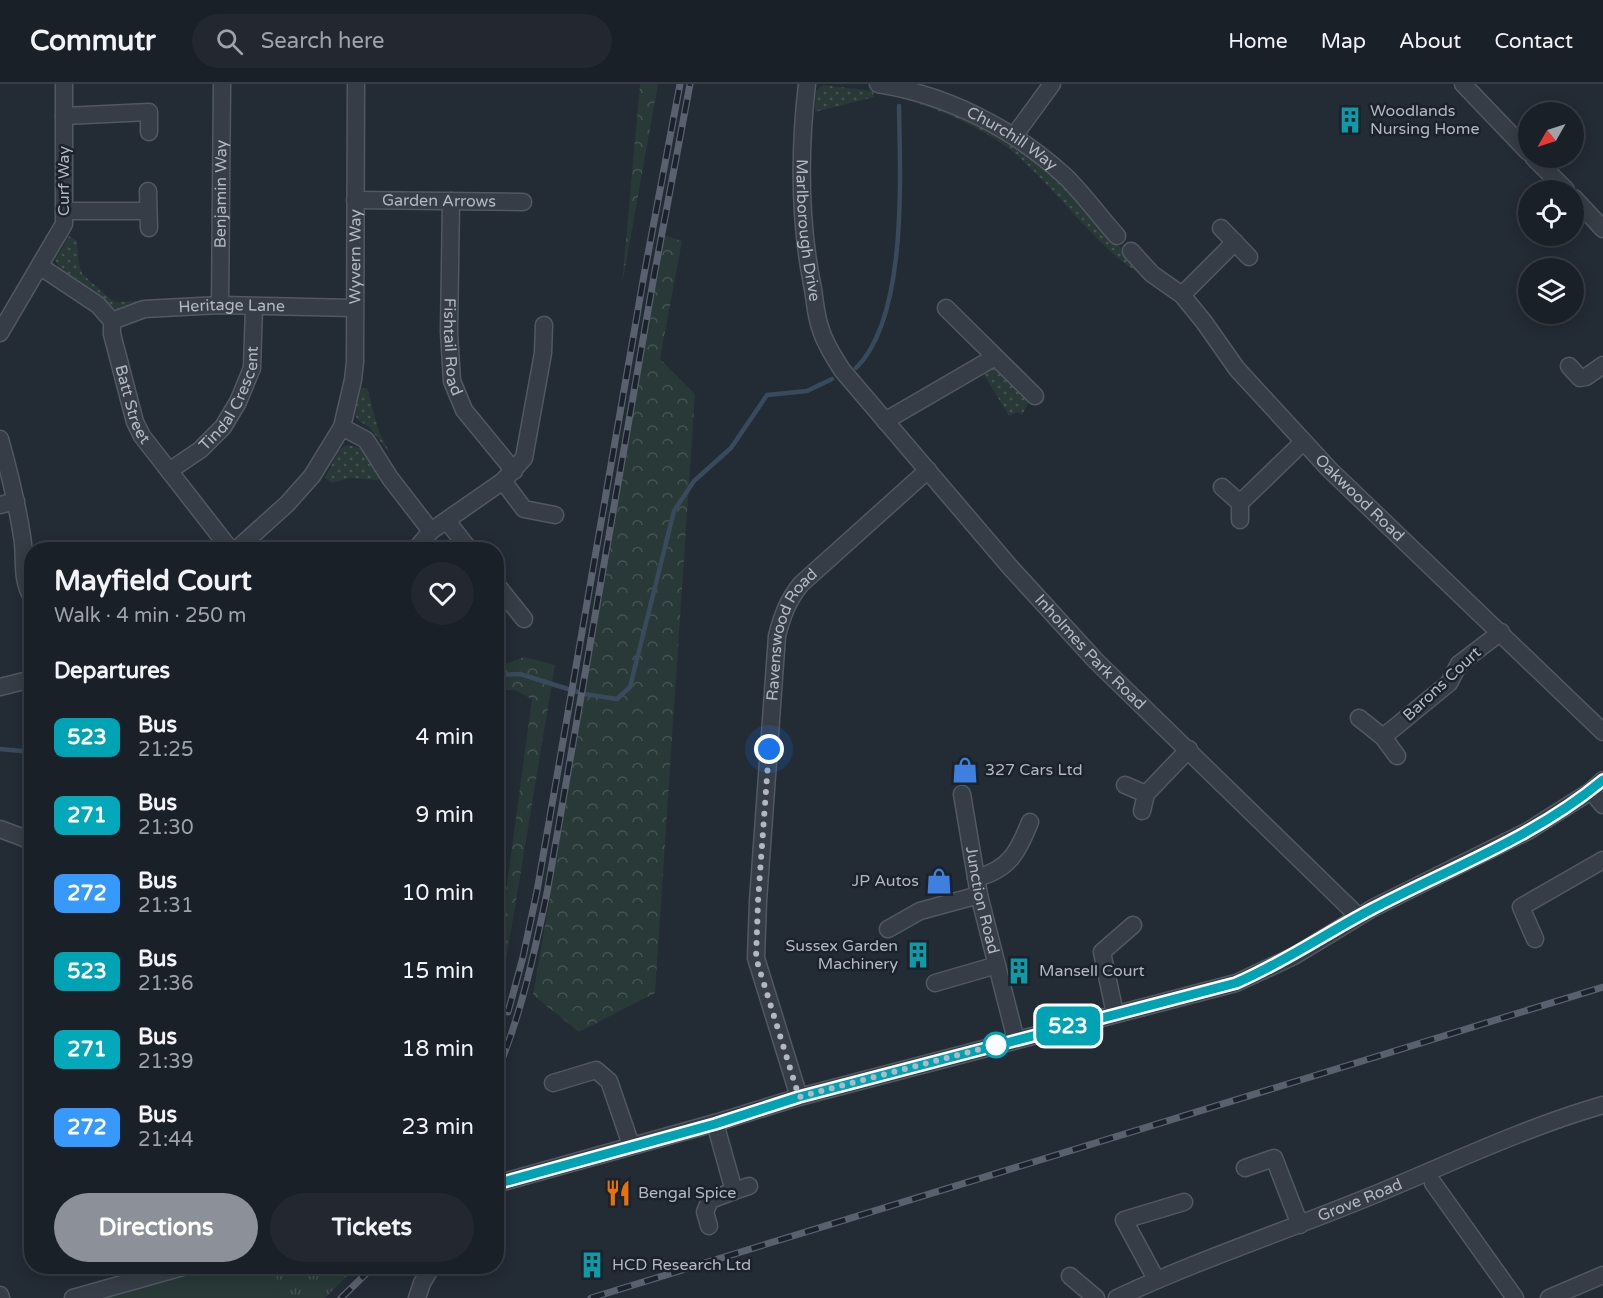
<!DOCTYPE html>
<meta charset="utf-8">
<style>
:root{--surface:#1a2028;--page:#232830;--text:#f1f3f6;--muted:#9fa3a8;--line:#383e45;--accent:#8c9099}
body{margin:0;font-family:"Varela Round",sans-serif;background:var(--page);color:var(--text);height:100vh;display:flex;flex-direction:column;font-size:22px;white-space:nowrap}
*{box-sizing:border-box;margin:0}
p{font-size:20px;color:var(--muted)}
.icon{flex:none;width:33px;height:33px;fill:none;stroke:currentColor;stroke-width:2;stroke-linecap:round;stroke-linejoin:round}
.map{position:relative;flex:1;overflow:hidden}
.side{position:absolute;left:24px;top:458px;width:480px;height:732px;display:flex;flex-direction:column;background:var(--surface);border-radius:24px;box-shadow:0 3px 15px #0003,0 0 0 2px var(--line)}
.side>*{flex:none}
.badge{padding:0 12px;border-radius:9px;font-size:21px;line-height:39px}
.needle{width:39px;rotate:231deg}
.controls{position:absolute;left:1518px;top:18px;display:grid;gap:12px}
.controls a{display:grid;place-items:center;width:66px;height:66px;border-radius:50%;background:var(--surface);box-shadow:0 3px 15px #0003,0 0 0 2px var(--line);font-size:30px}
.you{position:absolute;width:30px;height:30px;margin:-15px;border:4px solid #fff;border-radius:50%;background:#1a73e8;box-shadow:0 0 0 9px #1a73e833}
.map>.badge{position:absolute;translate:-50% -50%;box-shadow:0 0 0 3px #fff}
h2{padding:0 30px;font-size:22px;line-height:54px}
.round{display:grid;place-items:center;flex:none;width:63px;height:63px;border-radius:32px;background:var(--page)}
.headline{display:flex;align-items:center;justify-content:space-between;height:102px;padding:0 30px}
h1{font-size:28px;font-weight:800;line-height:45px}
.button{display:flex;gap:12px;margin-top:auto;padding:12px 30px}
.button a{flex:1;height:69px;border-radius:36px;background:var(--accent);color:#fff;font-size:24px;font-weight:800;line-height:69px;text-align:center}
.button a+a{background:var(--page);color:var(--text)}
ul{padding:0;list-style:none}
li{display:flex;align-items:center;gap:18px;height:78px;padding:0 30px}
li div{flex:1}
li b{display:block;font-size:22px}
li em{font-style:normal}
li .badge{min-width:66px;font-weight:700;text-align:center}
header{display:flex;align-items:center;gap:36px;box-sizing:border-box;height:84px;padding:0 30px;background:var(--surface);border-bottom:2px solid var(--line)}
header strong{font-size:28px}
nav{display:flex;gap:33px;margin-inline-start:auto;font-size:21px}
.search{width:420px;height:54px;background:var(--page);display:flex;align-items:center;gap:15px;box-sizing:border-box;padding:0 21px;border-radius:33px;color:var(--muted);font-size:22px}
.map>svg:first-child{display:block}
</style>
<header>
<strong>Commutr</strong>
<div class="search"><svg class="icon" aria-label="search" viewBox="0 0 24 24"><circle cx="10" cy="10" r="6"/><path d="M15 15l6 6"/></svg>Search here</div>
<nav><a>Home</a><a>Map</a><a>About</a><a>Contact</a></nav>
</header>
<div class="map">
<svg width="1603" height="1214" viewBox="0 0 1603 1214">
<defs>
<pattern id="grass-dots" width="8" height="8" patternUnits="userSpaceOnUse" patternTransform="scale(1.5)"><rect width="8" height="8" fill="#283938"/><path d="M2 2h.1M6 6h.1" fill="none" stroke="#455453" stroke-width="1.8" stroke-linecap="round"/></pattern>
<pattern id="forest-crowns" width="20" height="18" patternUnits="userSpaceOnUse" patternTransform="scale(1.5)"><rect width="20" height="18" fill="#283938"/><path d="M2 6a3 3 0 1 1 6 0M12 15a3 3 0 1 1 6 0" fill="none" stroke="#455453"/></pattern>
<pattern id="park-tufts" width="24" height="20" patternUnits="userSpaceOnUse" patternTransform="scale(1.5)"><rect width="24" height="20" fill="#283938"/><path d="M3 7l-1-3M5 7V3M7 7l1-3M15 17l-1-3M17 17v-4M19 17l1-3" fill="none" stroke="#455453"/></pattern>
</defs>
<rect width="100%" height="100%" fill="#232b35"/>
<path fill="url(#grass-dots)" d="M 823,1 L 873,7 L 874,13 L 815,28 L 816,7 Z
M 915,15 L 964,32 L 1011,58 L 1061,98 L 1144,189 L 1140,190 C 1130,183 1120,177 1111,168 C 1075,135 1046,95 1008,64 C 983,45 943,27 913,18 Z
M 69,152 L 77,157 L 79,181 L 82,189 L 89,196 L 110,215 L 116,218 L 141,217 L 120,225 L 113,224 L 101,213 L 61,187 L 55,176 Z
M 994,284 L 1000,286 L 1029,317 L 1022,331 L 1017,328 L 1009,332 L 983,289 Z
M 361,304 L 367,304 L 379,348 L 391,371 L 370,344 L 358,336 L 355,331 Z
M 347,361 L 360,364 L 381,391 L 378,396 L 350,394 L 332,399 L 325,394 L 339,366 Z"/>
<path fill="url(#forest-crowns)" d="M 640,0 L 658,0 L 622,201 Z
M 664,151 L 682,157 L 660,275 L 695,310 L 655,909 L 579,948 L 533,911 Z
M 524,573 L 555,581 L 506,877 L 499,860 L 532,615 L 514,606 L 497,606 L 497,583 Z"/>
<path fill="url(#park-tufts)" d="M 226,1182 L 357,1182 L 325,1214 L 99,1214 Z"/>
<path fill="#283938" d="M 235,1182 L 272,1182 L 280,1214 L 112,1214 Z"/>
<g fill="none" stroke-linecap="round" stroke-linejoin="round">
<path stroke="#3a4a5d" stroke-width="4.5" d="M 856,284 C 908,233 900,91 899,22
M 496,591 L 520,590 L 584,610 L 617,615 L 630,603 L 674,427 L 694,397 L 731,364 L 767,311 L 807,307 L 832,295
M 0,665 L 32,668"/>
<g stroke="#515861" stroke-width="19">
<g id="minor">
<path id="s1" d="M 807,0 C 799,69 799,137 813,205 C 815,218 816,233 821,246 C 825,260 834,273 842,286 L 1010,483 L 1096,577 L 1358,832"/>
<path id="s2" d="M 878,0 C 948,11 1014,45 1066,93 C 1084,111 1100,133 1117,152"/>
<path d="M 1463,0 L 1528,68"/>
<path d="M 64,32 L 149,28 L 149,48"/>
<path d="M 1014,52 L 1052,0"/>
<path d="M 1534,74 L 1566,106"/>
<path d="M 148,107 L 149,144"/>
<path d="M 1574,114 L 1603,145"/>
<path id="s3" d="M 355,116 L 523,118"/>
<path id="s4" d="M 451,117 L 449,248 L 452,297 L 464,326 L 514,387"/>
<path d="M 64,127 L 148,127"/>
<path d="M 1221,144 L 1249,173"/>
<path id="s5" d="M 1131,167 L 1152,190 L 1182,211 L 1204,238 L 1237,285 L 1329,385 L 1603,648"/>
<path id="s6" d="M 41,183 L 98,221 L 112,237 L 112,250 L 135,338 L 142,352 L 230,465"/>
<path d="M 1182,211 L 1235,158"/>
<path id="s7" d="M 220,221 L 222,0"/>
<path d="M 946,224 L 1035,312"/>
<path id="s8" d="M 112,237 L 144,225 L 220,221 L 354,224"/>
<path d="M 0,249 L 64,140 L 64,0"/>
<path d="M 1569,282 L 1580,294 L 1586,293 L 1603,281"/>
<path d="M 885,337 L 995,273"/>
<path d="M 342,343 L 366,356 L 390,394 L 431,447"/>
<path d="M 0,355 C 9,387 17,420 22,452 C 26,473 20,494 32,513"/>
<path id="s9" d="M 169,387 L 200,366 L 223,343 L 238,318 L 252,284 L 254,223"/>
<path d="M 503,397 L 524,425 L 555,431"/>
<path d="M 1222,403 L 1240,419"/>
<path d="M 0,421 L 16,417"/>
<path d="M 1240,436 L 1240,419 L 1303,358"/>
<path d="M 447,437 L 469,465"/>
<path id="s10" d="M 237,465 L 287,420 L 312,392 L 342,343 L 353,296 L 355,278 L 356,0"/>
<path d="M 416,465 L 431,447 L 503,397 L 524,374 L 543,269 L 544,241"/>
<path d="M 496,500 L 524,535"/>
<path d="M 0,603 L 32,595"/>
<path d="M 1359,634 L 1383,653 L 1397,672"/>
<path d="M 1383,653 L 1449,599 L 1459,580 L 1501,548"/>
<path d="M 1125,701 L 1146,710"/>
<path d="M 1591,707 L 1603,721"/>
<path id="s11" d="M 962,710 L 979,811 L 1016,956"/>
<path d="M 1142,727 L 1146,710 L 1189,665"/>
<path d="M 0,745 L 24,754 L 32,760"/>
<path d="M 976,794 C 1009,786 1018,768 1030,738"/>
<path d="M 888,845 L 920,827 L 979,811"/>
<path d="M 1535,855 L 1521,823 L 1603,776"/>
<path d="M 935,899 L 997,881"/>
<path d="M 1115,930 L 1102,868 L 1133,841"/>
<path d="M 553,999 L 596,986 L 609,997 L 631,1061"/>
<path id="s12" d="M 799,1013 L 756,874 L 758,817 L 777,552 C 782,532 788,516 801,500 L 928,386"/>
<path d="M 1245,1084 L 1274,1074 L 1300,1141"/>
<path d="M 1433,1099 L 1515,1214"/>
<path d="M 496,1100 L 715,1039 L 799,1013 L 1236,899 L 1294,872 L 1373,824 L 1528,747 L 1591,707 L 1603,696"/>
<path d="M 734,1107 L 749,1102"/>
<path d="M 709,1142 L 705,1128 L 710,1116 L 734,1107 L 715,1039"/>
<path d="M 1070,1192 L 1096,1214"/>
<path d="M 1156,1195 L 1124,1136 L 1184,1118"/>
<path d="M 0,1211 L 1,1214"/>
<path d="M 73,1214 L 186,1182"/>
<path d="M 417,1214 L 422,1199 L 432,1182"/>
<path id="s13" d="M 1117,1214 C 1200,1175 1286,1147 1371,1112 C 1447,1081 1523,1044 1603,1021"/>
<path d="M 1549,1214 L 1603,1191"/>
</g>
</g>
<use href="#minor" stroke="#363d46" stroke-width="16"/>
<g stroke="#58616d" stroke-width="7">
<path id="rail" d="M 508,928 L 523,873 L 537,807 L 644,191 L 680,0
M 496,990 C 521,932 534,870 547,809 L 654,192 L 690,0
M 341,1214 L 374,1182
M 591,1214 L 1603,903"/>
</g>
<use href="#rail" stroke="#1b222b" stroke-width="4.5" stroke-dasharray="14" stroke-linecap="butt"/>
</g>
<g fill="none" stroke-linecap="round" stroke-linejoin="round">
<g stroke="#fff" stroke-width="14">
<path id="line" d="M 496,1100 L 715,1040 L 799,1013 L 1236,899 C 1285,878 1326,849 1372,825 C 1450,784 1535,753 1603,696"/>
</g>
<use href="#line" stroke="#00a3b4" stroke-width="9"/>
<path stroke="#b1b8c2" stroke-width="6" stroke-dasharray="0 10.8" d="M 769,665 L 758,817 L 756,874 L 799,1013 L 996,961"/>
</g>
<defs>
<g id="building-bare" transform="scale(2.07)"><path d="M-4-6H4V6H1V3H-1V6H-4ZM-2.5-4.3h1.7v1.8h-1.7ZM.8-4.3h1.7v1.8H.8ZM-2.5-1h1.7V.8h-1.7ZM.8-1h1.7V.8H.8Z" fill="#0f9aa8" stroke="#1b222b" stroke-width="2.5" paint-order="stroke"/></g>
<g id="shop-bare" transform="scale(2.07)"><path d="M-5-2.5h2.3a2.7 3.5 0 0 1 5.4 0H5L5.5 6h-11ZM-1.5-2.5h3a1.5 2.3 0 0 0-3 0Z" fill="#3f7fe0" stroke="#1b222b" stroke-width="2.5" paint-order="stroke"/></g>
<g id="restaurant-bare" transform="scale(2.07)"><path d="M-5-6h1v4h1v-4h1v4h1v-4h1v5L-1.5 .5V6h-2V.5L-5-1ZM5-6V6H3V1.5H1.5Q1.5-4 5-6Z" fill="#e8710a" stroke="#1b222b" stroke-width="2.5" paint-order="stroke"/></g>
</defs>
<g fill-rule="evenodd">
<use href="#building-bare" x="1350" y="36"/>
<use href="#shop-bare" x="965" y="686"/>
<use href="#shop-bare" x="939" y="797"/>
<use href="#building-bare" x="918" y="871"/>
<use href="#building-bare" x="1019" y="887"/>
<use href="#restaurant-bare" x="618" y="1109"/>
<use href="#building-bare" x="592" y="1181"/>
</g>
<circle fill="#fff" stroke="#00a3b4" stroke-width="3" cx="996" cy="961" r="12"/>
<g text-anchor="middle" dominant-baseline="central" stroke-width="5" stroke-linejoin="round" paint-order="stroke">
<g font-size="16" fill="#b1b8c2" stroke="#1b222b" text-anchor="start">
<text x="1370" y="27">Woodlands<tspan x="1370" dy="18">Nursing Home</tspan></text>
<text x="985" y="686">327 Cars Ltd</text>
<text x="919" y="797" text-anchor="end">JP Autos</text>
<text x="898" y="862" text-anchor="end">Sussex Garden<tspan x="898" dy="18">Machinery</tspan></text>
<text x="1039" y="887">Mansell Court</text>
<text x="638" y="1109">Bengal Spice</text>
<text x="612" y="1181">HCD Research Ltd</text>
</g>
<g font-size="16" fill="#b1b8c2" stroke="#1b222b">
<text stroke="none"><textPath href="#s2" startOffset="146">Churchill Way</textPath></text>
<text transform="translate(64 97) rotate(-90)">Curf Way</text>
<text stroke="none"><textPath href="#s7" startOffset="111">Benjamin Way</textPath></text>
<text stroke="none"><textPath href="#s3" startOffset="84">Garden Arrows</textPath></text>
<text stroke="none"><textPath href="#s1" startOffset="147">Marlborough Drive</textPath></text>
<text stroke="none"><textPath href="#s10" startOffset="334">Wyvern Way</textPath></text>
<text stroke="none"><textPath href="#s8" startOffset="122">Heritage Lane</textPath></text>
<text stroke="none"><textPath href="#s4" startOffset="146">Fishtail Road</textPath></text>
<text stroke="none"><textPath href="#s9" startOffset="99">Tindal Crescent</textPath></text>
<text stroke="none"><textPath href="#s6" startOffset="176">Batt Street</textPath></text>
<text stroke="none"><textPath href="#s5" startOffset="338">Oakwood Road</textPath></text>
<text stroke="none"><textPath href="#s12" startOffset="474">Ravenswood Road</textPath></text>
<text stroke="none"><textPath href="#s1" startOffset="669">Inholmes Park Road</textPath></text>
<text transform="translate(1442 600) rotate(-43)">Barons Court</text>
<text stroke="none"><textPath href="#s11" startOffset="108">Junction Road</textPath></text>
<text stroke="none"><textPath href="#s13" startOffset="262">Grove Road</textPath></text>
</g>
</g>
</svg>
<div class="controls">
<a><svg class="needle" viewBox="-14 -14 28 28"><path d="M0-13l5 13h-10z" fill="#e53935"/><path d="M0 13l5-13h-10z" fill="#9fa3a8"/></svg></a>
<a><svg class="icon" aria-label="locate" viewBox="0 0 24 24"><circle cx="12" cy="12" r="6"/><path d="M12 2v4M12 18v4M2 12h4M18 12h4"/></svg></a>
<a><svg class="icon" aria-label="layers" viewBox="0 0 24 24"><path d="M12 4l9 5-9 5-9-5zM3 14l9 5 9-5"/></svg></a>
</div>
<div class="you" style="left:769px;top:665px"></div>
<b class="badge" style="left:1068px;top:942px;background:#00a3b4;color:#fff">523</b>
<section class="side">
<div class="headline"><div><h1>Mayfield Court</h1><p>Walk · 4 min · 250 m</p></div><a class="round"><svg class="icon" aria-label="heart" viewBox="0 0 24 24"><path d="M12 20l-8-8c-3-5 5-10 8-4 3-6 11-1 8 4z"/></svg></a></div>
<h2>Departures</h2>
<ul>
<li><span class="badge" style="background:#00a3b4;color:#fff">523</span><div><b>Bus</b><p>21:25</p></div><em>4 min</em></li>
<li><span class="badge" style="background:#03a8ba;color:#fff">271</span><div><b>Bus</b><p>21:30</p></div><em>9 min</em></li>
<li><span class="badge" style="background:#3799fb;color:#fff">272</span><div><b>Bus</b><p>21:31</p></div><em>10 min</em></li>
<li><span class="badge" style="background:#00a3b4;color:#fff">523</span><div><b>Bus</b><p>21:36</p></div><em>15 min</em></li>
<li><span class="badge" style="background:#03a8ba;color:#fff">271</span><div><b>Bus</b><p>21:39</p></div><em>18 min</em></li>
<li><span class="badge" style="background:#3799fb;color:#fff">272</span><div><b>Bus</b><p>21:44</p></div><em>23 min</em></li>
</ul>
<div class="button"><a>Directions</a><a>Tickets</a></div>
</section>
</div>
